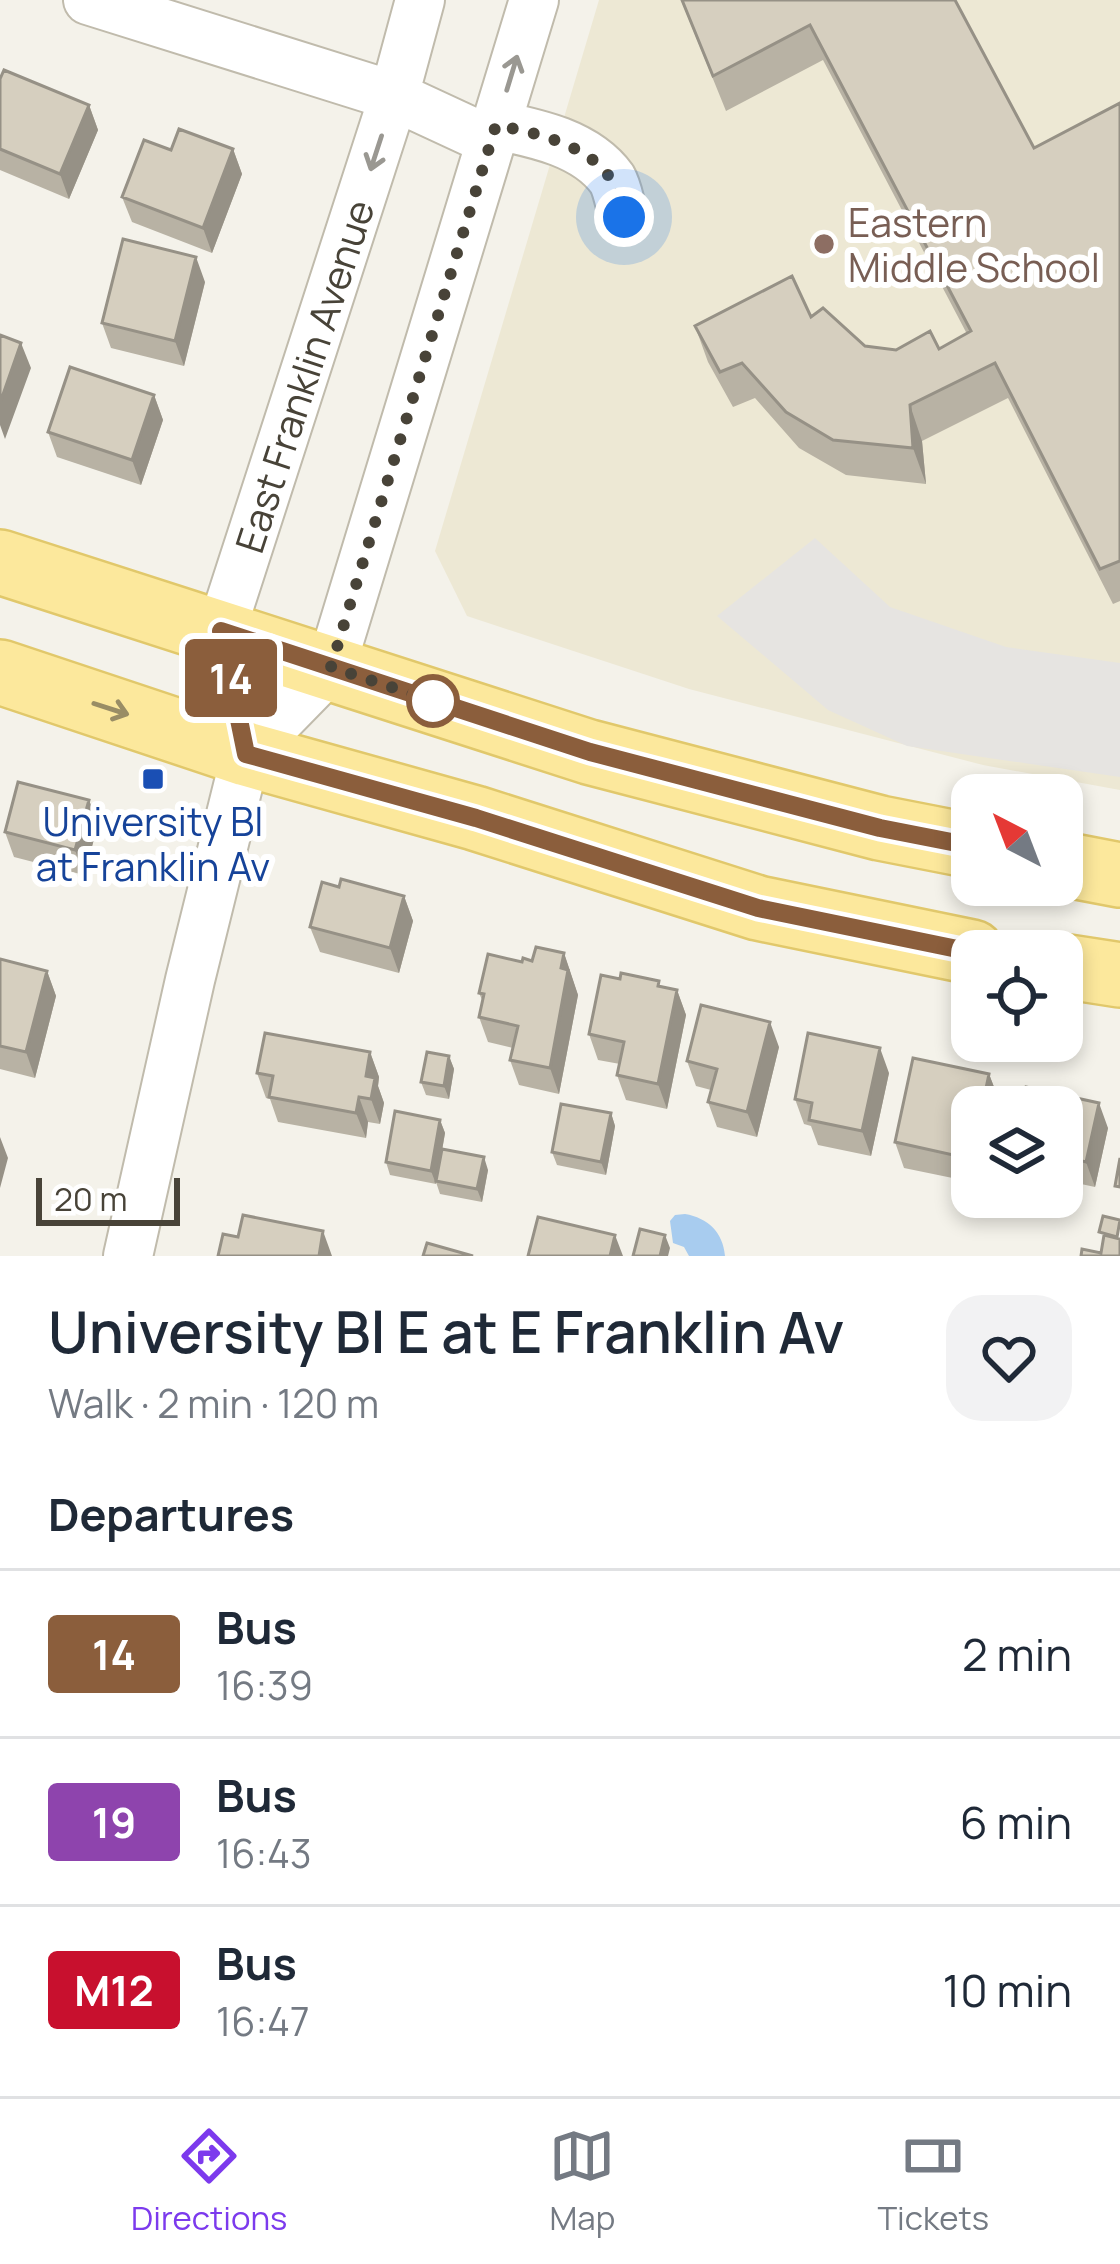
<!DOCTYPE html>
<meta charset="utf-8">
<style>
:root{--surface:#fff;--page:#f2f2f3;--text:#1f2937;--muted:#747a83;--line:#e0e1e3;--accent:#7c3aed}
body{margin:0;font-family:Manrope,sans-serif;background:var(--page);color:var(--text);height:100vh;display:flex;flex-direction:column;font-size:45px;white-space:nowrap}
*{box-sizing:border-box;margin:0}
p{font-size:39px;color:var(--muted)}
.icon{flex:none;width:66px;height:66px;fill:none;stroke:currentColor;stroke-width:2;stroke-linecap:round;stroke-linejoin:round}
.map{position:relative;height:1256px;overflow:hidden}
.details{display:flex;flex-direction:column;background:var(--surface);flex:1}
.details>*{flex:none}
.badge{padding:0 24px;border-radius:9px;font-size:42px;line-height:78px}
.needle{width:78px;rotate:318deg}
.buttons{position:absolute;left:951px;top:774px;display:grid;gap:24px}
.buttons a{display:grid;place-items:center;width:132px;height:132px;border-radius:24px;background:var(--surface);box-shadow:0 6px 18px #0003;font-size:60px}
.scale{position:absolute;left:36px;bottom:30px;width:144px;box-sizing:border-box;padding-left:12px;border:6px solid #484338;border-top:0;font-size:33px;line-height:42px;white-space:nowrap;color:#484338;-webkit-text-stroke:9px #fff;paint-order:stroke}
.you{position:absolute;width:60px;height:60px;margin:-30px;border:9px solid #fff;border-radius:50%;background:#1a73e8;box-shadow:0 0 0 18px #1a73e833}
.map>.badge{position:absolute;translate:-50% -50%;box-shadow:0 0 0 6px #fff}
h2{padding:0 48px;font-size:45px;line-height:108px}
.round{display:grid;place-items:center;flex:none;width:126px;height:126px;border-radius:36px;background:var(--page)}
.overview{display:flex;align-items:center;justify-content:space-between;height:204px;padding:0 48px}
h1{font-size:57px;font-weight:600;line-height:90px}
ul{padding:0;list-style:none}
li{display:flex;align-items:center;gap:36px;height:168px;padding:0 48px;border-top:3px solid var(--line)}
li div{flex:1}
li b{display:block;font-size:45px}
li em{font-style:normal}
li .badge{min-width:132px;font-weight:700;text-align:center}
.tab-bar{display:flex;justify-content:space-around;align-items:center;height:168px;border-top:3px solid var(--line);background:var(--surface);font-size:33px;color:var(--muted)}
.tab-bar a{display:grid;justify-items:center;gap:6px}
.tab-bar .selected{color:var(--accent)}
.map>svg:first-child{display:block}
</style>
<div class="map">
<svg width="1120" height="1256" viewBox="0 0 1120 1256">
<rect width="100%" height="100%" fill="#f4f2ea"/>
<path fill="#ede8d4" d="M 599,0 L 1120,0 L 1120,790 L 983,765 L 689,689 L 467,616 L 435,551 Z"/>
<path fill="#e6e4e1" d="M 815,538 L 890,607 L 1006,647 L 1120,663 L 1120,777 L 907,746 L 828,710 L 717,616 Z"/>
<path fill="#a8ccef" d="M 685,1214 C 708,1218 723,1232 725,1256 L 689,1256 L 684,1247 L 673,1243 L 670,1221 L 675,1215 Z"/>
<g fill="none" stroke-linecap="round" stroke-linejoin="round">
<g stroke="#c0bbac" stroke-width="52">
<path id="minor" d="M 88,0 L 394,96 L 491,141
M 496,125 C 535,133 586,143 612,179 C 618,189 620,206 624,217
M 246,754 L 331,667 L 534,0
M 128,1256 L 190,980 L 246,754 L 221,631 L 394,96 L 420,0"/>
</g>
<g stroke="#e1c86b" stroke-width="68">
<path id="major" d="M 0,562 L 589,752 L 880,828 L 972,846
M 0,672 L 246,754 L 475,818 L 758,908 L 972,952
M 1062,864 L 1120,875
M 1062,966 L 1120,975"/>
</g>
<use href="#minor" stroke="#fff" stroke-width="48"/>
<use href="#major" stroke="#fce89c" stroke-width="63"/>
</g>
<path fill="#b8b2a4" d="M 681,0 L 955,0 L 1034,148 L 1120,103 L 1120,601 L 1113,604 L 1008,398 L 922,441 L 926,484 L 846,475 L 799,448 L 755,398 L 733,407 L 708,362 L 695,326 L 811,317 L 865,346 L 896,350 L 939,349 L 967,334 L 823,60 L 726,111 Z
M 0,79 L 89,105 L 98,130 L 69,199 L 0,170 Z
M 233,149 L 242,174 L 212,253 L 132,222 L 122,197 Z
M 205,282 L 184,366 L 111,348 L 102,323 Z
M 154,395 L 163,420 L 141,485 L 57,457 L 48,432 Z
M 89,800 L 98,825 L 84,875 L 14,857 L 5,832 Z
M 339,887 L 404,896 L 413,921 L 399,973 L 320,952 L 310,927 Z
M 564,953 L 578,995 L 559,1094 L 519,1085 L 510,1060 L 513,1048 L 488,1042 L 479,1017 L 483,1002 L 479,993 L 532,961 Z
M 0,959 L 47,971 L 56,996 L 35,1078 L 0,1069 Z
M 661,987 L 677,990 L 686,1015 L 667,1109 L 626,1100 L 617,1075 L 620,1064 L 598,1060 L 589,1034 Z
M 779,1047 L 757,1137 L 717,1127 L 708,1102 L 711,1090 L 696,1086 L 687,1061 Z
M 370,1052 L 379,1077 L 378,1086 L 384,1103 L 380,1124 L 368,1122 L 366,1138 L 278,1122 L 270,1099 L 266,1098 L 257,1073 Z
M 449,1056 L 454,1069 L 449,1099 L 426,1095 L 421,1082 Z
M 889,1073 L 871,1156 L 818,1145 L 811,1126 L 804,1124 L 795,1099 Z
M 989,1074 L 999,1100 L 972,1107 L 972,1182 L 904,1168 L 895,1142 Z
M 1062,1107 L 1108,1128 L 1095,1187 L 1067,1181 L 1062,1201 L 1043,1197 L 1062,1197 Z
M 611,1113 L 615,1126 L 606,1175 L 557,1165 L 552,1152 Z
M 440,1120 L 445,1133 L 441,1157 L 488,1170 L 482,1202 L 440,1194 L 436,1182 L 436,1184 L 390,1175 L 386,1162 Z"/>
<path fill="#969186" d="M 89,105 L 98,130 L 69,199 L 60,174 Z
M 233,149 L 242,174 L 212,253 L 203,228 Z
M 196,257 L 205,282 L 184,366 L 175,341 Z
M 21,343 L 31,368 L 5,439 L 0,425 L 0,403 Z
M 154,395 L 163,420 L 141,485 L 132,460 Z
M 910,405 L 922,441 L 926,484 L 913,448 Z
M 89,800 L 98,825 L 84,875 L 75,850 Z
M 404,896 L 413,921 L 399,973 L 390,948 Z
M 564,953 L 578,995 L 559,1094 L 550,1068 Z
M 47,971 L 56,996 L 35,1078 L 26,1052 Z
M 677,990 L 686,1015 L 667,1109 L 658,1084 Z
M 770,1022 L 779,1047 L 757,1137 L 747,1112 Z
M 880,1048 L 889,1073 L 871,1156 L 862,1131 Z
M 370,1052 L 379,1077 L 378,1086 L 384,1103 L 380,1124 L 371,1099 L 366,1076 Z
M 449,1056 L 454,1069 L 449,1099 L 444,1086 Z
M 989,1074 L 999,1100 L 997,1107 L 982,1107 Z
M 359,1097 L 368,1122 L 366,1138 L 356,1113 Z
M 1099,1103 L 1108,1128 L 1095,1187 L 1086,1162 Z
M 611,1113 L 615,1126 L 606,1175 L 601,1162 Z
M 440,1120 L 445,1133 L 436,1184 L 431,1171 Z
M 0,1137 L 8,1158 L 0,1188 Z
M 484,1157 L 488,1170 L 482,1202 L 477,1189 Z
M 1062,1166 L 1067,1181 L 1062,1201 L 1061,1197 Z
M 323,1231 L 332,1256 L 319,1256 Z
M 615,1235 L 623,1256 L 610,1256 Z
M 665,1235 L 670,1248 L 668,1256 L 660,1256 Z"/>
<path fill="#d6cfbf" stroke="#969186" stroke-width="3" d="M 682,0 L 955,0 L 1034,148 L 1120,103 L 1120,561 L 1100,569 L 995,363 L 910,405 L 913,448 L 833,440 L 786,412 L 742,363 L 720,372 L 695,326 L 792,276 L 811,317 L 823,308 L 865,346 L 896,350 L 930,331 L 939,349 L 971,331 L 810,25 L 713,76 Z
M 4,70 L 89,105 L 60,174 L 0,149 L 0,79 Z
M 179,129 L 233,149 L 203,228 L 122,197 L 144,140 L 171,150 Z
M 123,239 L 196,257 L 175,341 L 102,323 Z
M 0,335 L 21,343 L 0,403 Z
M 70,367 L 154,395 L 132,460 L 48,432 Z
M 18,782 L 89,800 L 75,850 L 5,832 Z
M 341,879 L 404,896 L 390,948 L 310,927 L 322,882 L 339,887 Z
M 536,947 L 564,953 L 561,968 L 568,970 L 550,1068 L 510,1060 L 518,1026 L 479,1017 L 484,994 L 479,993 L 488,954 L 522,962 L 523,958 L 532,961 Z
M 0,959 L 47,971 L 26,1052 L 0,1046 Z
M 621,973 L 659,981 L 658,986 L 677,990 L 658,1084 L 617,1075 L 624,1042 L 589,1034 L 601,975 L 620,979 Z
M 701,1005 L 770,1022 L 747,1112 L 708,1102 L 717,1069 L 687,1061 Z
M 265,1033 L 370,1052 L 366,1076 L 375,1078 L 371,1099 L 359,1097 L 356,1113 L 269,1097 L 273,1076 L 257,1073 Z
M 808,1033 L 880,1048 L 862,1131 L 809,1120 L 812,1103 L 795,1099 Z
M 427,1052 L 449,1056 L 444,1086 L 421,1082 Z
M 913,1058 L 989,1074 L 982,1107 L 972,1107 L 971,1159 L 895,1142 Z
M 1026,1087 L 1099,1103 L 1086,1162 L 1062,1156 L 1062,1107 L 1021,1107 Z
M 561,1104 L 611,1113 L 601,1162 L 552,1152 Z
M 395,1111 L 440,1120 L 431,1171 L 386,1162 Z
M 442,1149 L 484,1157 L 477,1189 L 436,1181 Z
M 1120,1158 L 1120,1187 L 1115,1186 Z
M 243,1215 L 323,1231 L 319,1256 L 218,1256 L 223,1234 L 238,1237 Z
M 1103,1216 L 1120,1220 L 1117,1237 L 1099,1232 Z
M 538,1217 L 615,1235 L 610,1256 L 528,1256 Z
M 640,1229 L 665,1235 L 660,1256 L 633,1256 Z
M 1104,1235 L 1120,1239 L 1120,1256 L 1081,1256 L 1082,1249 L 1101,1253 Z
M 427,1243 L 473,1256 L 423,1256 Z"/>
<defs><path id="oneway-shaft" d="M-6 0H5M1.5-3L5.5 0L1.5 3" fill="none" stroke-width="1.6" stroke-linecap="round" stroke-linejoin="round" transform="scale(3)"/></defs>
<g stroke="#9a9892">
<use href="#oneway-shaft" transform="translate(512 73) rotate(-73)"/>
<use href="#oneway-shaft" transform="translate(376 153) rotate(108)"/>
</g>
<use stroke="#998d65" href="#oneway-shaft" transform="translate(111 709) rotate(18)"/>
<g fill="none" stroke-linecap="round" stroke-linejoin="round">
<g stroke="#fff" stroke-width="27">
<path id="line" d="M 972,846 L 880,828 L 590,752 L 221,631 L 246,754 L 476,818 L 758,908 L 972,952"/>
</g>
<use href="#line" stroke="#8b5e3c" stroke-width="18"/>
<path stroke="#484338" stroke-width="12" stroke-dasharray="0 21.6" d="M 433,701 L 331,667 L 496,125 C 535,133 586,143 611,179 C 618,189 620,206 624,217"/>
</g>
<circle fill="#8d6e63" stroke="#fff" stroke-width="4.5" cx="824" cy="244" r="12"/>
<circle fill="#fff" stroke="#8b5e3c" stroke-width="6" cx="433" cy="701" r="24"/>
<rect fill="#1a4fb4" stroke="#fff" stroke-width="4.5" x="141" y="767" width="24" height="24" rx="6"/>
<g text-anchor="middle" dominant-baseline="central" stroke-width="12" stroke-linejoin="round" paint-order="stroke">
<g font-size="39" fill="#785e54" stroke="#fff" text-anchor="start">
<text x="848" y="222">Eastern<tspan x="848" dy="45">Middle School</tspan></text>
</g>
<g font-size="39" fill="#484338" stroke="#fff">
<text transform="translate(304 376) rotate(-72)">East Franklin Avenue</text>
</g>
<g font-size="39" fill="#164399" stroke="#fff">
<text x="153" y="821">University Bl<tspan x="153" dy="45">at Franklin Av</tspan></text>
</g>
</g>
</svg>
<div class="buttons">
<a><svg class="needle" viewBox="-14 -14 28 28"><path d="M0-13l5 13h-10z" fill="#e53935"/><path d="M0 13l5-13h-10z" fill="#747a83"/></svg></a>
<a><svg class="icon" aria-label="locate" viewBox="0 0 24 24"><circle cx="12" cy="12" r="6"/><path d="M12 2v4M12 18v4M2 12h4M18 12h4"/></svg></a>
<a><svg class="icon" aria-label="layers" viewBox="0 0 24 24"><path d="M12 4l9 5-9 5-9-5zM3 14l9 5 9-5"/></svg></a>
</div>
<div class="scale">20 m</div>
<div class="you" style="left:624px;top:217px"></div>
<b class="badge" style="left:231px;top:678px;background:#8b5e3c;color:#fff">14</b>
</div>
<section class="details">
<div class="overview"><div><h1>University Bl E at E Franklin Av</h1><p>Walk · 2 min · 120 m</p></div><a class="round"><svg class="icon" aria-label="heart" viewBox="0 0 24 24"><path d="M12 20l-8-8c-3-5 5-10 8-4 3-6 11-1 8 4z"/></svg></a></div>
<h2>Departures</h2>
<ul>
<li><span class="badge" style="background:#8b5e3c;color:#fff">14</span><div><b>Bus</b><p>16:39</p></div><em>2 min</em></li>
<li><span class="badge" style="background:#8e44ad;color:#fff">19</span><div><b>Bus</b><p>16:43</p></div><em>6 min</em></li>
<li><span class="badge" style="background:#c8102e;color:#fff">M12</span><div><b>Bus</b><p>16:47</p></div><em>10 min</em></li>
</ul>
</section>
<nav class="tab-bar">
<a class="selected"><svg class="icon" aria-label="directions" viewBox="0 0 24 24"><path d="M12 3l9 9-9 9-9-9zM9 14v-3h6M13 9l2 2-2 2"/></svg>Directions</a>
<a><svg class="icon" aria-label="map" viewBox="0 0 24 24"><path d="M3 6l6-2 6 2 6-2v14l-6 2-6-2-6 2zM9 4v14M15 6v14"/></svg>Map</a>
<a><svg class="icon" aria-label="tickets" viewBox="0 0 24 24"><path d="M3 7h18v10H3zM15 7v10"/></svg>Tickets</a>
</nav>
